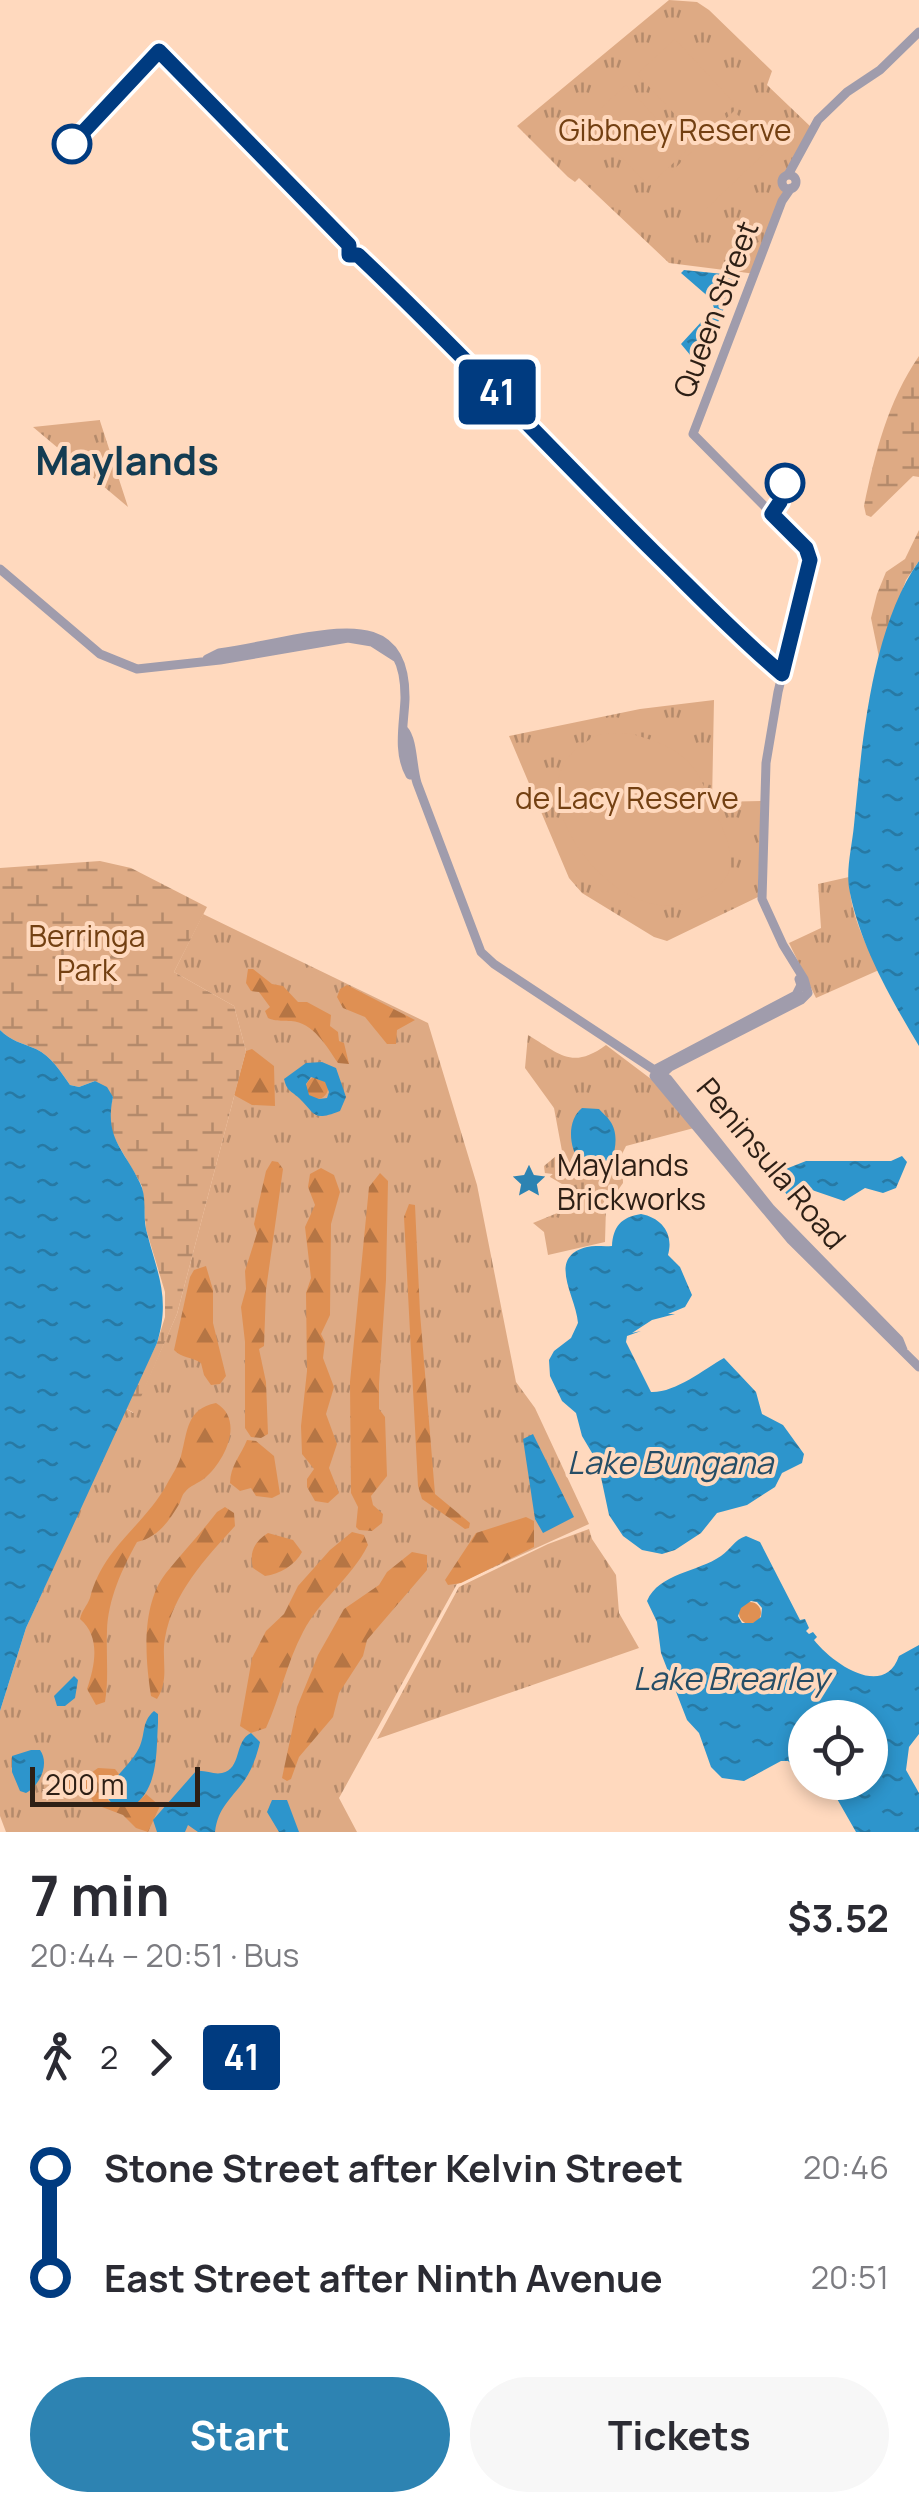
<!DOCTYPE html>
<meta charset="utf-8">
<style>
:root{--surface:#fff;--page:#f7f7f7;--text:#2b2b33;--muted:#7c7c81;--accent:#2d83b2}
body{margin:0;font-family:Manrope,sans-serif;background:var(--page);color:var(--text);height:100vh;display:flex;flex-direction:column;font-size:38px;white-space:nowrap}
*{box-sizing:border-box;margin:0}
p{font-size:32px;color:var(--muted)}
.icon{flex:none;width:55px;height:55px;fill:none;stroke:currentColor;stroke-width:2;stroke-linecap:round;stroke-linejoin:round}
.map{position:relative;height:1832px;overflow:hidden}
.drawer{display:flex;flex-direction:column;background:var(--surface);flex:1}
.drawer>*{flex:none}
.badge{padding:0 20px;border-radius:8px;font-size:35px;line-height:65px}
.fabs{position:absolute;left:788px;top:1700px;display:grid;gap:20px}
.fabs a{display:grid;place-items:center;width:100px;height:100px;border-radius:50%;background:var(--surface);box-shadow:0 5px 15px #0003;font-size:50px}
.scale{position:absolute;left:30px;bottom:25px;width:170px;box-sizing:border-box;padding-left:10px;border:5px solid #2d1f15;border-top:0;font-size:28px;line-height:35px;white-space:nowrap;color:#2d1f15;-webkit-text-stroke:8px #ffd9be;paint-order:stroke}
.map>.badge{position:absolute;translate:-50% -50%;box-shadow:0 0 0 5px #fff}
.legs{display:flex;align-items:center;gap:15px;height:110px;padding:0 30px;font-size:32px}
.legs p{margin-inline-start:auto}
.headline{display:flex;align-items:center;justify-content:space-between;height:170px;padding:0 30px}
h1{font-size:55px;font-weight:700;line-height:75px}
.button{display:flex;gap:20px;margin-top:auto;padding:20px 30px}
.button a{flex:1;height:115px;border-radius:60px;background:var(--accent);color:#fff;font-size:40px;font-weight:700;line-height:115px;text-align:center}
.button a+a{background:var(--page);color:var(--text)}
ul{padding:0 30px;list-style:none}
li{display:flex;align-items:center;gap:35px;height:110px;font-size:38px}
li i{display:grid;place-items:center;width:15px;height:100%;margin:0 12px;background:currentColor}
li i::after{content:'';width:25px;height:25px;margin:-12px;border:8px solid;border-radius:50%;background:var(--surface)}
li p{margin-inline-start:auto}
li:first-child i{background:linear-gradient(#0000 50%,currentColor 0)}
li:last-child i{background:linear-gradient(currentColor 50%,#0000 0)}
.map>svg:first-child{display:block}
</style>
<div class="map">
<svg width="919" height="1832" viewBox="0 0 919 1832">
<defs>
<pattern id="grass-tufts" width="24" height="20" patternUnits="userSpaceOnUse" patternTransform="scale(2.5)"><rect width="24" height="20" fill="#deaa84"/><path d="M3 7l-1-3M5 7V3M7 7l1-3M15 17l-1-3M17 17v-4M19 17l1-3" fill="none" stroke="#b48a6b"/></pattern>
<pattern id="forest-firs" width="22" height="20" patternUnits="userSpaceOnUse" patternTransform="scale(2.5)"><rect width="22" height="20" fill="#df9053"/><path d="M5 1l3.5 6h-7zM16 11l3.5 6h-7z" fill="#b57544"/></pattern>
<pattern id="wetland-marsh" width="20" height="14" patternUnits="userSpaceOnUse" patternTransform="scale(2.5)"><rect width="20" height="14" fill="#deaa84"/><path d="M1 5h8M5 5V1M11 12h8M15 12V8" fill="none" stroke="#b48a6b"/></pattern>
<pattern id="water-ripples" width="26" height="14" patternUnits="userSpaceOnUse" patternTransform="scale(2.5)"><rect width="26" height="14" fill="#2d95cc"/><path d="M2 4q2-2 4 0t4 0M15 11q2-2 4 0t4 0" fill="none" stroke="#2779a4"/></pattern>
</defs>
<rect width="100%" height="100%" fill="#ffd9be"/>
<path fill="url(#grass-tufts)" d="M 669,0 L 697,2 L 709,10 L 772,71 L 767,85 L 812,128 L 792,176 L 781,177 C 791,205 766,247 756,274 L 669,263 L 579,178 L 575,182 L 568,177 L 517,126 Z
M 100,420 L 100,421 L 128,507 L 33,427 Z
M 714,700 L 712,802 L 761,801 L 758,897 L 667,941 L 654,937 L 582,893 L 569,878 L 509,736 L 640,709 Z
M 849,877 C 849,910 864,942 879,970 L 816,998 L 789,943 L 821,928 L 818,884 Z
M 203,914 L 428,1023 L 477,1185 L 516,1382 L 535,1408 L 589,1524 L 457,1584 L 339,1798 L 357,1832 L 6,1832 L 0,1816 L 0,1711 L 26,1628 L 125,1408 L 133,1413 L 177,1314 L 246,1051 L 234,1006 L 174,972 Z
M 528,1035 C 560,1054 572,1070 606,1045 L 651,1079 L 694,1128 L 626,1146 L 622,1154 L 623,1183 L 606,1207 L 605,1242 L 548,1255 L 544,1232 L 533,1223 L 572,1207 L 572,1190 L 545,1174 L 544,1166 L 562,1151 L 554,1108 L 525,1068 Z
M 589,1529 L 592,1539 L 616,1575 L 619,1613 L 639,1648 L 377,1739 L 459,1587 L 548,1544 Z"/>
<path fill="url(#forest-firs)" d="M 248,969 L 253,969 L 272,984 L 283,986 L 298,1002 L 307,1002 L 331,1015 L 330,1026 L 338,1032 L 339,1041 L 344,1043 L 349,1064 L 338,1063 C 327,1047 313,1022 291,1021 C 281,1020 277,1022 268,1018 L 265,1011 L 270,1007 L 259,992 L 251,991 L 246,983 Z
M 347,985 L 415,1020 L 397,1030 L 396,1044 L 387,1044 L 365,1017 L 343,1008 L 337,997 L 340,989 Z
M 252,1049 L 274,1066 L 275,1106 L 252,1105 L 234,1095 L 246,1051 Z
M306 1088a11 11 0 1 1 22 0a11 11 0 1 1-22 0Z
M 272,1161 L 278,1162 L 283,1169 L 266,1290 L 264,1346 L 259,1349 L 266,1382 L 268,1434 L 261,1438 L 251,1437 L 245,1428 L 245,1342 L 241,1307 L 246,1289 L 245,1271 L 257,1233 L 254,1224 L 266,1171 Z
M 321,1168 L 334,1175 L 340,1192 L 331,1224 L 330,1315 L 321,1334 L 325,1342 L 323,1358 L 334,1387 L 326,1414 L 337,1444 L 329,1468 L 339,1493 L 328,1503 L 315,1501 L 307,1487 L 307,1479 L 314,1469 L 302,1454 L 301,1426 L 307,1371 L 306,1293 L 311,1278 L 305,1227 L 315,1205 L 308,1187 L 310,1174 Z
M 380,1173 L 388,1181 L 386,1280 L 379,1384 L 379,1409 L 385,1417 L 387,1476 L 371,1496 L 373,1505 L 383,1514 L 382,1523 L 372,1531 L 359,1530 L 356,1527 L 358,1507 L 351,1493 L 350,1382 L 369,1187 Z
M 409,1204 L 415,1205 L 420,1313 L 435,1494 L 470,1523 L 469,1528 L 465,1529 L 422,1499 L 418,1486 L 404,1217 Z
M 206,1266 L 213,1290 L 213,1323 L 226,1376 L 220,1384 L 211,1385 L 204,1375 L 201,1363 C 192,1357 181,1358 174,1350 L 190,1277 L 194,1270 Z
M 216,1403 C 245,1420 225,1461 205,1478 C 199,1483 189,1486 185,1492 C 181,1496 181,1502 178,1506 C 168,1523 156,1538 137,1542 C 122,1569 108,1599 107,1631 C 106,1655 109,1678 105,1702 L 96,1705 L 87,1689 C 95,1665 101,1637 80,1619 C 82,1610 87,1606 90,1598 C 103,1547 144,1526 167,1484 C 172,1475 178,1466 181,1456 C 188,1431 186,1409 216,1403 Z
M 247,1440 L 256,1441 L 274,1456 L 280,1494 L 272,1498 L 256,1496 L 251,1488 L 240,1491 L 230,1483 C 230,1466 241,1455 247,1440 Z
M 225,1507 L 234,1513 L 235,1526 C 205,1559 173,1593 165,1638 C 161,1660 170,1679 157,1699 L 151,1696 C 145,1658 141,1605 166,1573 C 183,1552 201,1533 217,1512 Z
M 526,1517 L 534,1521 L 534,1547 L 461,1583 L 448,1585 L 445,1580 L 476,1533 Z
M 352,1532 L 364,1535 L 368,1545 C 351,1579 320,1599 303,1632 C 287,1662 280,1697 266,1728 L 251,1733 L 240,1726 L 252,1658 L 266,1631 L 284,1614 L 298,1586 L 330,1550 Z
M 268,1533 L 293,1540 L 302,1552 C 295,1565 280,1574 265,1576 L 253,1568 C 249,1552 254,1542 268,1533 Z
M 412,1552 L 427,1555 L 427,1570 L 367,1640 L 363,1656 L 339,1693 L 333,1717 L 299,1757 L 291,1779 L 287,1781 L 282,1778 L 297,1707 L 318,1655 L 344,1609 L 379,1585 L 387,1572 Z
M739 1613a11 11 0 1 1 22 0a11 11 0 1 1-22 0Z
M 98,1768 L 115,1769 L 119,1774 L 108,1788 L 108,1800 C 121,1812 135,1806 146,1794 L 160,1806 L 148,1832 L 136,1828 L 123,1815 L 94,1804 L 87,1789 L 71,1789 L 69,1796 L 63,1798 L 52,1792 L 59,1776 L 88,1775 Z"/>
<path fill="url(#wetland-marsh)" d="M 919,356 L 919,477 L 913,476 L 871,517 L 866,515 L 864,506 C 875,453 888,401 919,356 Z
M 919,530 L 919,561 L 906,580 L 879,657 L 871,618 L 877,594 L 886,572 L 905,559 Z
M 100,861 L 131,868 L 207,907 L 174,972 L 234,1006 L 246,1051 L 177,1314 L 134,1413 L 125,1408 L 157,1343 L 165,1317 L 165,1292 L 146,1229 L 142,1186 L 112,1134 L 109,1115 L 113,1097 L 95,1081 L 79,1087 L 70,1085 C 61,1072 51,1056 36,1049 C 22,1043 11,1041 0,1030 L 0,868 Z"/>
<path fill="#deaa84" d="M 675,39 L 735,104 L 698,139 L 637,74 Z
M 626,85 L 686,151 L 649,186 L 587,121 Z
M 734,111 L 770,148 L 706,209 L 670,173 Z
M 629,733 C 648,739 668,744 684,758 C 700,771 706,792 714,810 C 734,850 745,881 693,901 C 616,933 513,794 579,747 C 585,743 592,737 598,735 C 608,733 619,734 629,733 Z"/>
<path fill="url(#water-ripples)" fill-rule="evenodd" d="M 684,270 L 733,275 L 733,286 L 702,361 L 696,362 L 681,344 L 714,308 L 711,299 L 681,273 Z
M 919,561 L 919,1046 C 891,999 861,947 850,893 C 845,872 852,847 854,825 C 862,744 871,629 919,561 Z
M 0,1030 C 11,1041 22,1043 36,1049 C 51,1056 61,1072 70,1085 L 79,1087 L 95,1081 L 107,1087 L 113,1097 C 104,1138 124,1149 140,1183 C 147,1196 143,1215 146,1229 C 157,1273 171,1297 157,1343 L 26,1628 L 0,1711 Z
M 322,1062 L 336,1068 L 346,1097 L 340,1111 C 312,1122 316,1114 299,1098 C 290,1090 287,1091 284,1079 L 306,1063 ZM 311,1077 L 325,1082 L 329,1092 L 327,1098 L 319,1099 L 309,1095 L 306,1084 Z
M 582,1108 L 599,1109 C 602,1113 607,1116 610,1121 C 621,1136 614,1162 603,1175 C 573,1174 560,1126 582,1108 Z
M 902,1156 L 907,1162 L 896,1188 L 883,1193 L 865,1188 L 844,1201 L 809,1189 L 799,1196 L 787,1195 L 773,1174 L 806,1161 L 891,1161 Z
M 641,1214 C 662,1218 674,1234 668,1255 L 680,1267 L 692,1295 L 685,1307 L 668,1314 L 675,1314 L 652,1320 L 632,1333 L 641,1331 L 627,1336 L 626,1342 L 651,1392 C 675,1393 703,1370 724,1358 L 756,1392 L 762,1414 L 783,1425 L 804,1454 L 802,1463 L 782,1473 L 775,1487 L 747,1505 L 717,1513 L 701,1533 L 675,1550 L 662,1554 L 642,1550 L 623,1536 L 609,1515 L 598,1463 L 582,1436 L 576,1413 L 562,1401 L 550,1376 L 549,1360 L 554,1351 L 571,1338 L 578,1323 C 576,1296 546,1257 587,1247 C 595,1245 603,1247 612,1246 C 613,1227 621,1217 641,1214 Z
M 533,1434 L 574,1517 L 543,1533 L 535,1519 L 523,1439 Z
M 746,1536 L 760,1542 L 800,1620 L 805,1619 L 809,1628 L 806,1631 L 809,1634 L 813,1632 L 817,1637 L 814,1640 C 833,1664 884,1699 899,1656 L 919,1645 L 919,1734 L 909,1747 L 906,1770 L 919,1793 L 919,1832 L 856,1832 L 828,1783 L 870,1782 L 870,1718 L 805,1718 L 805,1763 L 794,1766 L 788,1761 L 781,1761 L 744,1781 L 722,1778 L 711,1767 L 699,1733 L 687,1720 L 661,1653 L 657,1622 L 647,1601 C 659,1573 698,1572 721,1556 C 731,1549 734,1540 746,1536 ZM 751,1601 L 757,1602 L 762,1608 L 761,1617 L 753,1623 L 742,1623 L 738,1616 L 741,1608 Z
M 74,1676 L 78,1680 L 75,1698 L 65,1706 L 57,1706 L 54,1696 Z
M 154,1711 L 158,1714 L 158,1723 C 156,1753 159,1788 132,1807 L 113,1805 L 106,1796 C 112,1777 130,1766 139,1748 C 146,1734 141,1722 154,1711 Z
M 251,1733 L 260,1742 C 257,1755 252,1770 244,1781 C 230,1800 218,1808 215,1832 L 198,1832 L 188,1825 L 185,1832 L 157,1832 L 153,1820 L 196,1771 C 206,1770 214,1775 222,1773 C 242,1769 234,1741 251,1733 Z
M 31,1750 L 40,1750 C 50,1764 40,1785 26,1793 L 20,1791 L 12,1772 L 12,1756 Z
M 272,1800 L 287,1800 L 299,1832 L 279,1832 L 267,1812 Z"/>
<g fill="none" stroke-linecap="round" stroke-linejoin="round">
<path stroke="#a09cac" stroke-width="9" d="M 788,175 L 818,120 L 847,92 L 880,70 L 919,32
M782 182a7 7 0 1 1 14 0a7 7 0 1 1-14 0Z
M 0,569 L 100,654 L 137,669 L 220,660 L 348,638 L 372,642 L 397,658
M 207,659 L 219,653 C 244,649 270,644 295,639 C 353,629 406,622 405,699 C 404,724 397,752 410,775
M 404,730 C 413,740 412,767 417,783 L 481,952 L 494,964 L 668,1079 L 771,1209 L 899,1340 L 903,1350
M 654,1070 L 796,995 L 801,985 L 799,979
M 654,1076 L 791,1240 L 919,1367
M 658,1078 L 670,1067 L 801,1000 L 808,993 L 804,979 L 783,945 L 762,899 L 766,763 L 778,692 L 810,560 L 806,548 L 693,434 L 782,201 L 791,188"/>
</g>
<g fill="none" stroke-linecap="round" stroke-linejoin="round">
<g stroke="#fff" stroke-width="22">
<path id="line-1" d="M 72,144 L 159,51 L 349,245 L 349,255 L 358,255 C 460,351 555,454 655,553 C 697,594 737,636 782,674 L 810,560 L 806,548 L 772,514 L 780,502 L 785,483"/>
</g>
<use href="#line-1" stroke="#003b80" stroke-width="15"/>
</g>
<defs>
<g id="sight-bare" transform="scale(2.7)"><path d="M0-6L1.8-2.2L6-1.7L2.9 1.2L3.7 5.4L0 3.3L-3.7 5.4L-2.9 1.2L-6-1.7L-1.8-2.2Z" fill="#2d83b2" stroke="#ffd9be" stroke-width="2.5" paint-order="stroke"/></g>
</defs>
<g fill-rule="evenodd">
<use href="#sight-bare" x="529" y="1181"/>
</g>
<g fill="#fff" stroke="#003b80" stroke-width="5">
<circle cx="72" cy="144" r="18"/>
<circle cx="785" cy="483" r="18"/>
</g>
<g text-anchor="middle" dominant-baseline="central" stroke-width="8" stroke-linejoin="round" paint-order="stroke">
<g font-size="30" fill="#734012" stroke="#ffd9be">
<text x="675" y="129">Gibbney Reserve</text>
<text x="627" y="797">de Lacy Reserve</text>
<text x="87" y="935">Berringa<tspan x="87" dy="34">Park</tspan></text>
</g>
<g font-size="30" fill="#2d1f15" stroke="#ffd9be">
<text transform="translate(715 309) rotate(-69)">Queen Street</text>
<text transform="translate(772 1163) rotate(50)">Peninsula Road</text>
</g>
<g font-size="30" fill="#2d1f15" stroke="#ffd9be" text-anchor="start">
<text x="557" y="1164">Maylands<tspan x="557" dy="34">Brickworks</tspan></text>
</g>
<g font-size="32" font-style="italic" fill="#254d66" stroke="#ffd9be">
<text x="670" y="1462">Lake Bungana</text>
<text x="731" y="1678">Lake Brearley</text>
</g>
<g font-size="40" font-weight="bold" fill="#133c52" stroke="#ffd9be">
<text x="127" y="459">Maylands</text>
</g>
</g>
</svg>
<div class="fabs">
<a><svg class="icon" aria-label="locate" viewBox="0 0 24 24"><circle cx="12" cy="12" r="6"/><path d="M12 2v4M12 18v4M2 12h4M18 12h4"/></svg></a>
</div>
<div class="scale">200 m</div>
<b class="badge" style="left:497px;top:392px;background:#003b80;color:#fff">41</b>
</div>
<section class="drawer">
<div class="headline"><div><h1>7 min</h1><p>20:44 – 20:51 · Bus</p></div><b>$3.52</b></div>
<div class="legs"><svg class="icon" aria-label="walk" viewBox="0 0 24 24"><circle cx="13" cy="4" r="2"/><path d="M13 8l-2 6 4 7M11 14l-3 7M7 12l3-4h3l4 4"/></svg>2<svg class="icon" aria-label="forward" viewBox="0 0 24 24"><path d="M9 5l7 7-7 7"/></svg><b class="badge" style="background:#003b80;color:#fff">41</b></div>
<ul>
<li><i style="color:#003b80"></i><b>Stone Street after Kelvin Street</b><p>20:46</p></li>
<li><i style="color:#003b80"></i><b>East Street after Ninth Avenue</b><p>20:51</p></li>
</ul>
<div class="button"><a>Start</a><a>Tickets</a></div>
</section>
